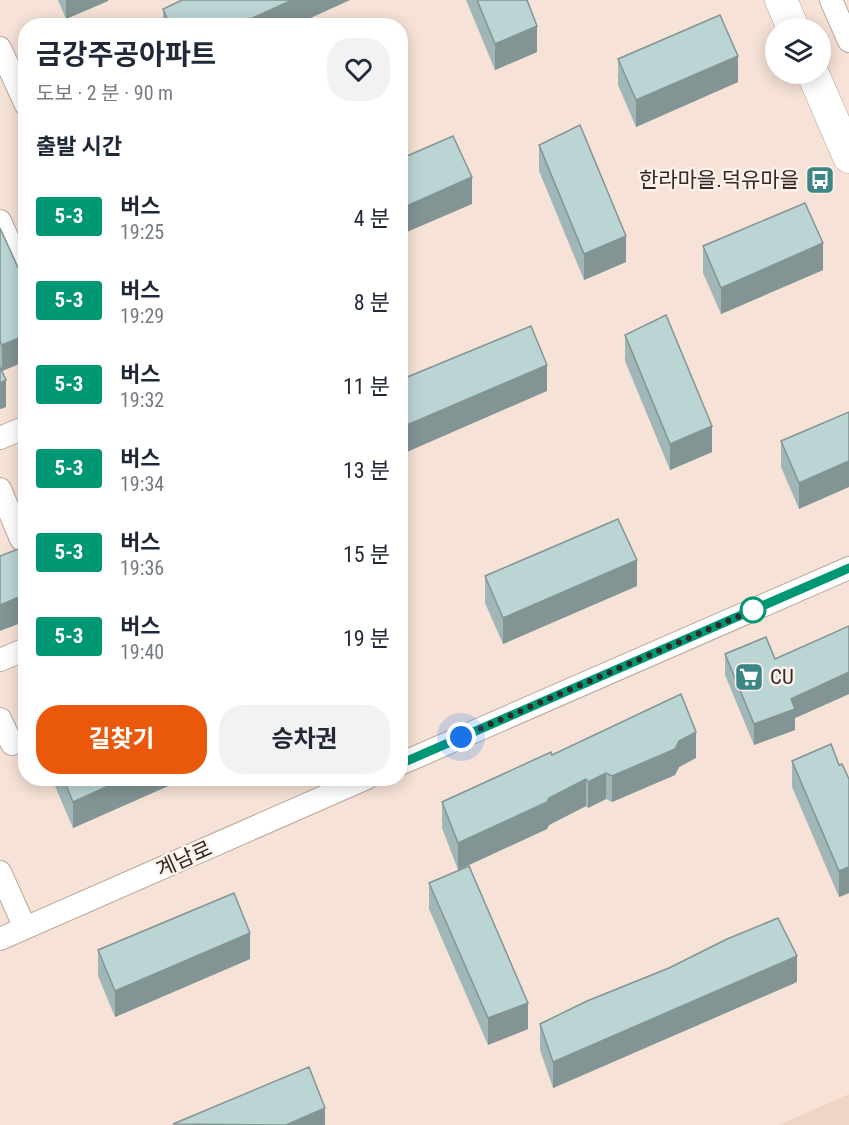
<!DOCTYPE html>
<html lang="ko">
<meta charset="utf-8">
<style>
:root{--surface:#fff;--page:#f2f2f3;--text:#1f2937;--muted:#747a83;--accent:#ea580c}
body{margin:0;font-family:"Roboto Condensed","Noto Sans KR",sans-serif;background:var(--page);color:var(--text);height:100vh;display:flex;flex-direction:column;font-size:22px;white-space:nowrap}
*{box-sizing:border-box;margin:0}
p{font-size:20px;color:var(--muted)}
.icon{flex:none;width:33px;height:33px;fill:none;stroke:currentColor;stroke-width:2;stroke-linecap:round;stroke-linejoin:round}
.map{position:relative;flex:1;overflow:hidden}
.side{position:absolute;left:18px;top:18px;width:390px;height:768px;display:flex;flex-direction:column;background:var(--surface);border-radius:24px;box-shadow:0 3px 15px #0003}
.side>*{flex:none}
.badge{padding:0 12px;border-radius:4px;font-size:21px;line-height:39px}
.fabs{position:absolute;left:765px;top:18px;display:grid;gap:12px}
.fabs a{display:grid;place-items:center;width:66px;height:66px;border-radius:50%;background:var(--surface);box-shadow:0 3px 15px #0003;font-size:30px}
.you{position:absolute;width:30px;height:30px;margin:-15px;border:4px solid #fff;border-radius:50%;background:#1a73e8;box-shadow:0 0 0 9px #1a73e833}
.map>.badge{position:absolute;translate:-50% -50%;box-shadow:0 0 0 3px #fff}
h2{padding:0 18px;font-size:22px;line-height:54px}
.round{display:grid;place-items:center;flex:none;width:63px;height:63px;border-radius:24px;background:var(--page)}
.overview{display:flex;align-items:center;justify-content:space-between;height:102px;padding:0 18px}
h1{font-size:28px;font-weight:700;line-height:45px}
.button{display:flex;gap:12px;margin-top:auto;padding:12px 18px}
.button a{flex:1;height:69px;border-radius:24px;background:var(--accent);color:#fff;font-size:24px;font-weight:700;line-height:69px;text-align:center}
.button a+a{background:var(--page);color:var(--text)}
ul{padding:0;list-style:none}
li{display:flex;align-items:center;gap:18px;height:84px;padding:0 18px}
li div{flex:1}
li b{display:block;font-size:22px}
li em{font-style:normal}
li .badge{min-width:66px;font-weight:700;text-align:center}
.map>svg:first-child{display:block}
</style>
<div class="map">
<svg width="849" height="1125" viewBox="0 0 849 1125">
<rect width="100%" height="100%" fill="#f6e2d6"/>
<path fill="#f0d5c5" d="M 849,1094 L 849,1125 L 779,1125 Z"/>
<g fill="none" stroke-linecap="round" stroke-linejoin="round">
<g stroke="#b9a79b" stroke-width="24">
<path id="street" d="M 831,0 L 849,41
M 0,48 L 26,105
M 0,221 L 26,279
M 0,438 L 26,427
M 0,489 L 21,539
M 0,660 L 26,649
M 0,719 L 12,744
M 400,764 L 849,568
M 0,872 L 25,928
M 0,939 L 367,778"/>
</g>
<g stroke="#b9a79b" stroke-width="33">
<path id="secondary" d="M 781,0 L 793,28
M 813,74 L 849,157"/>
</g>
<use href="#street" stroke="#fff" stroke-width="22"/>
<use href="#secondary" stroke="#fff" stroke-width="32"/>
</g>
<path fill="#a1b6b6" d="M 58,0 L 108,0 L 108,1 L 66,19 Z
M 466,0 L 527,0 L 537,52 L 495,70 Z
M 163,9 L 293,26 L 163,26 Z
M 618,59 L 738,82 L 636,127 L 618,85 Z
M 539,145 L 626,262 L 584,280 L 539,171 Z
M 0,228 L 26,285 L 26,361 L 2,371 L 6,407 L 0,409 Z
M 703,246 L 823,270 L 721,314 L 703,273 Z
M 625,335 L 712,452 L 670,470 L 625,361 Z
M 849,412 L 799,509 L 781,467 L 781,441 Z
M 485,576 L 637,586 L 503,644 L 485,603 Z
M 849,626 L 849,695 L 849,694 L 795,718 L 795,730 L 754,745 L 725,675 L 725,654 L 775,659 Z
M 552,755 L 696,758 L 679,767 L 675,775 L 612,802 L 606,799 L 588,808 L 586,806 L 549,825 L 547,829 L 458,870 L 442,828 L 442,802 Z
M 792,761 L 839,765 L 849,779 L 849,893 L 839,897 L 792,787 Z
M 55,778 L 175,778 L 175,783 L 73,828 L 55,786 Z
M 429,883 L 528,1029 L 488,1045 L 429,909 Z
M 98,950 L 250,959 L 115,1017 L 98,976 Z
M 797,982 L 553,1088 L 540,1050 L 540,1024 Z"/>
<path fill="#839494" d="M 66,0 L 108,0 L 108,1 L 66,19 Z
M 292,0 L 350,0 L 293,26 L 235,26 Z
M 537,26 L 537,52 L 495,70 L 495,44 Z
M 738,56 L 738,82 L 636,127 L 636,100 Z
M 472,177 L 472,204 L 400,235 L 400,209 Z
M 626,236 L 626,262 L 584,280 L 584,254 Z
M 823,243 L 823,270 L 721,314 L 721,288 Z
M 26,335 L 26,361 L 2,371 L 2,345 Z
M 547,365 L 547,391 L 400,455 L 400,428 Z
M 6,380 L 6,407 L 0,409 L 0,383 Z
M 712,426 L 712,452 L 670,470 L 670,444 Z
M 849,461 L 849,487 L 799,509 L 799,483 Z
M 637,560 L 637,586 L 503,644 L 503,618 Z
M 26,594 L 26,621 L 0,631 L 0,605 Z
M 849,672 L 849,694 L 795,718 L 795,730 L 754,745 L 754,724 L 791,699 Z
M 696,732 L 696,758 L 679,767 L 675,775 L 612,802 L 612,776 Z
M 606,773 L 606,799 L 588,808 L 588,782 Z
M 126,778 L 175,778 L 175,783 L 73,828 L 73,802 Z
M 586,779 L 586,806 L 549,825 L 547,829 L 458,870 L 458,843 Z
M 849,867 L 849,893 L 839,897 L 839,871 Z
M 250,933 L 250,959 L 115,1017 L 115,991 Z
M 797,956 L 797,982 L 553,1088 L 553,1062 Z
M 528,1003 L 528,1029 L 488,1045 L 488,1018 Z
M 325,1108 L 325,1125 L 286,1125 Z"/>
<path fill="#bbd4d4" stroke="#839494" stroke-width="1.5" d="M 182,0 L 292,0 L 235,26 L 170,26 L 163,9 Z
M 477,0 L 527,0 L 537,26 L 495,44 Z
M 720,15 L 738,56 L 636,100 L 618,59 Z
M 580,125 L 626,236 L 584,254 L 539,145 Z
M 453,136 L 472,177 L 400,209 L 400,159 Z
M 805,203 L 823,243 L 721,288 L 703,246 Z
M 0,228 L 26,285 L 26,335 L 2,345 L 0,341 Z
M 666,315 L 712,426 L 670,444 L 625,335 Z
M 531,326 L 547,365 L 400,428 L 400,380 Z
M 0,367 L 6,380 L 0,383 Z
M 849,412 L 849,461 L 799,483 L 781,441 Z
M 618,519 L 637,560 L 503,618 L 485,576 Z
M 26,546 L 26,594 L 0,605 L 0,556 Z
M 849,626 L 849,673 L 849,672 L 791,699 L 795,709 L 754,724 L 725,654 L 766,637 L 775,659 Z
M 681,694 L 696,732 L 679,741 L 675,749 L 612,776 L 606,773 L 588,782 L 586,779 L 549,798 L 547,802 L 458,843 L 442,802 L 551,752 L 552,755 Z
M 831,744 L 839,765 L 842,764 L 849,779 L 849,867 L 839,871 L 792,761 Z
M 63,778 L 126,778 L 73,802 Z
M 469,866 L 528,1003 L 488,1018 L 429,883 Z
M 234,893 L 250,933 L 115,991 L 98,950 Z
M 778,918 L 797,956 L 553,1062 L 540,1024 L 587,1001 L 669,968 L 727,939 Z
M 309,1067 L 325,1108 L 286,1125 L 173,1124 Z"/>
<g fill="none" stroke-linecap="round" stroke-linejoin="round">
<g stroke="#fff" stroke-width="14">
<path id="line" d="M 400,764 L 849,568"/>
</g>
<use href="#line" stroke="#009775" stroke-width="9"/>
<path stroke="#312925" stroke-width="6" stroke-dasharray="0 10.8" d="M 461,737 L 753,610"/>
</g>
<defs>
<g id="bus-square" transform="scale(1.5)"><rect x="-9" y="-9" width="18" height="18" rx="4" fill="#3d8686" stroke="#fdf1ea"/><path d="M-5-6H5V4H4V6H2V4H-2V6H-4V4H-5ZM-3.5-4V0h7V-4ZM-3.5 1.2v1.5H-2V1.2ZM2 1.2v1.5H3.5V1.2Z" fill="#fff"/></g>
<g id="supermarket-square" transform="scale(1.5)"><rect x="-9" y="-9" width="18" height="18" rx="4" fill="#3d8686" stroke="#fdf1ea"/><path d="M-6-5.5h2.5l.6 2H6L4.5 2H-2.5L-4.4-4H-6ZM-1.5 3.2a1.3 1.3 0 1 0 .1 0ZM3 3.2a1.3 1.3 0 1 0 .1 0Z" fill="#fff"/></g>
</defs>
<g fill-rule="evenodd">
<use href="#bus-square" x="820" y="180"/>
<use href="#supermarket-square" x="749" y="677"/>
</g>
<circle fill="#fff" stroke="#009775" stroke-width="3" cx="753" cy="610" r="12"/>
<g text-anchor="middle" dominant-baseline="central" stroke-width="5" stroke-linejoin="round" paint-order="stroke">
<g font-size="21" fill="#312925" stroke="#fdf1ea" text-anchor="end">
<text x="799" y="180">한라마을.덕유마을</text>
<text x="770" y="677" text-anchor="start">CU</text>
</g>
<g font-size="21" fill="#312925" stroke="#fdf1ea">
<text transform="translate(184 859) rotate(-24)">계남로</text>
</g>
</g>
</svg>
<div class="fabs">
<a><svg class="icon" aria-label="layers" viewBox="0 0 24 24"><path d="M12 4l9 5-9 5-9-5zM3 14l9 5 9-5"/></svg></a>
</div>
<div class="you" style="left:461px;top:737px"></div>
<section class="side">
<div class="overview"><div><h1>금강주공아파트</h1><p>도보 · 2 분 · 90 m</p></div><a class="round"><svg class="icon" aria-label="heart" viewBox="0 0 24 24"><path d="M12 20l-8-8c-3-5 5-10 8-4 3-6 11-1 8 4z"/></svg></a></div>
<h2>출발 시간</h2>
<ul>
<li><span class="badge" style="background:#009775;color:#fff">5-3</span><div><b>버스</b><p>19:25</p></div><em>4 분</em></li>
<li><span class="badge" style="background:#009775;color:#fff">5-3</span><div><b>버스</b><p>19:29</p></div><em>8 분</em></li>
<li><span class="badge" style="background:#009775;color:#fff">5-3</span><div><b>버스</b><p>19:32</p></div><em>11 분</em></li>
<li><span class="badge" style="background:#009775;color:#fff">5-3</span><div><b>버스</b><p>19:34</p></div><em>13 분</em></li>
<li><span class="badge" style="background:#009775;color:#fff">5-3</span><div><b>버스</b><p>19:36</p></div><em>15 분</em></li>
<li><span class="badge" style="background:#009775;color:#fff">5-3</span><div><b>버스</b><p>19:40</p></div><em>19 분</em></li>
</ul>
<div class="button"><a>길찾기</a><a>승차권</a></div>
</section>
</div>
